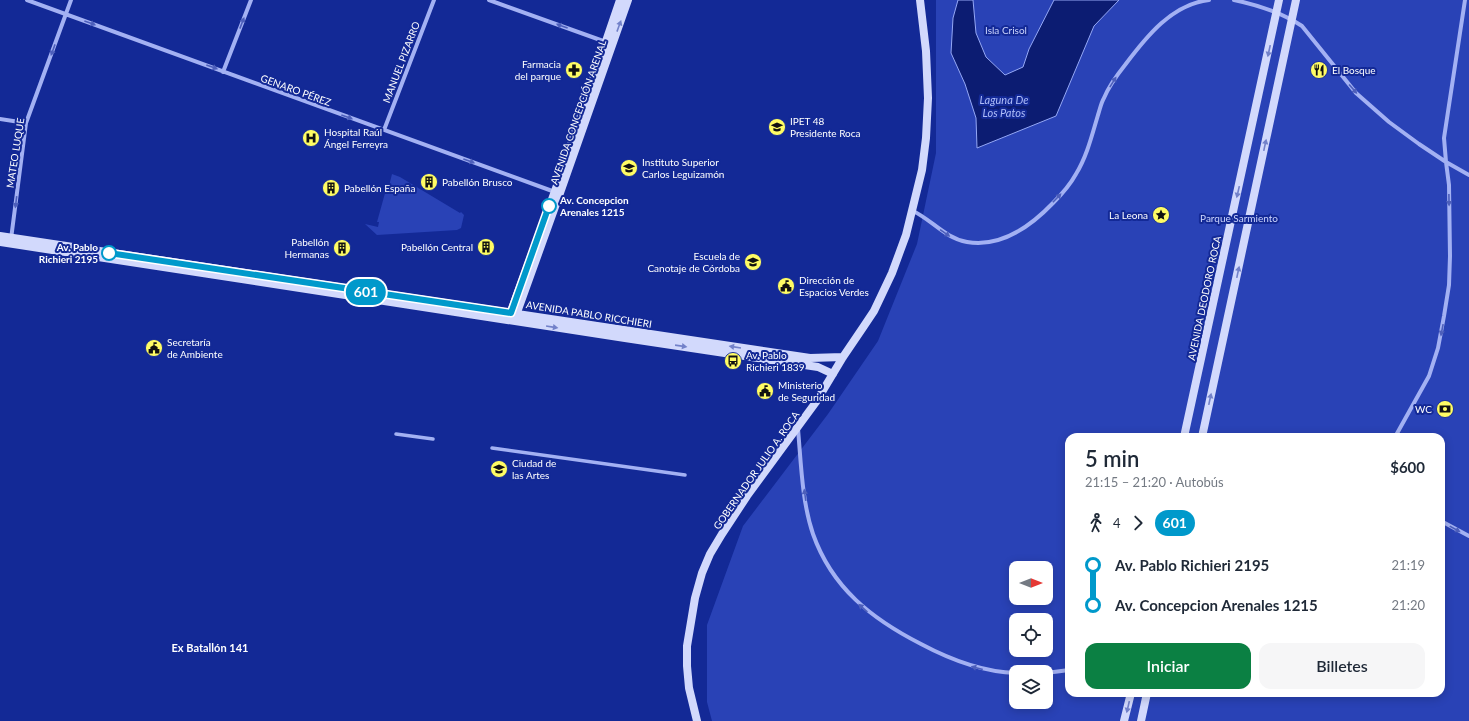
<!DOCTYPE html>
<html lang="es">
<meta charset="utf-8">
<style>
:root{--surface:#fff;--page:#f6f6f7;--text:#1f2937;--muted:#747a83;--accent:#0b8043}
body{margin:0;font-family:Lato,sans-serif;background:var(--page);color:var(--text);height:100vh;display:flex;flex-direction:column;font-size:15px;white-space:nowrap}
*{box-sizing:border-box;margin:0}
p{font-size:13px;color:var(--muted)}
.icon{flex:none;width:22px;height:22px;fill:none;stroke:currentColor;stroke-width:2;stroke-linecap:round;stroke-linejoin:round}
.map{position:relative;flex:1;overflow:hidden}
.details{position:absolute;left:1065px;top:433px;width:380px;height:264px;display:flex;flex-direction:column;background:var(--surface);border-radius:12px;box-shadow:0 2px 10px #0003}
.details>*{flex:none}
.badge{padding:0 8px;border-radius:13px;font-size:14px;line-height:26px}
.needle{width:26px;rotate:90deg}
.fabs{position:absolute;left:1009px;top:561px;display:grid;gap:8px}
.fabs a{display:grid;place-items:center;width:44px;height:44px;border-radius:8px;background:var(--surface);box-shadow:0 2px 10px #0003;font-size:20px}
.map>.badge{position:absolute;translate:-50% -50%;box-shadow:0 0 0 2px #fff}
.legs{display:flex;align-items:center;gap:6px;height:44px;padding:0 20px;font-size:13px}
.legs p{margin-inline-start:auto}
.head{display:flex;align-items:center;justify-content:space-between;height:68px;padding:0 20px}
h1{font-size:22px;font-weight:600;line-height:30px}
.cta{display:flex;gap:8px;margin-top:auto;padding:8px 20px}
.cta a{flex:1;height:46px;border-radius:12px;background:var(--accent);color:#fff;font-size:16px;font-weight:600;line-height:46px;text-align:center}
.cta a+a{background:var(--page);color:var(--text)}
ul{padding:0 20px;list-style:none}
li{display:flex;align-items:center;gap:14px;height:40px;font-size:15px}
li i{display:grid;place-items:center;width:6px;height:100%;margin:0 5px;background:currentColor}
li i::after{content:'';width:10px;height:10px;margin:-5px;border:3px solid;border-radius:50%;background:var(--surface)}
li p{margin-inline-start:auto}
li:first-child i{background:linear-gradient(#0000 50%,currentColor 0)}
li:last-child i{background:linear-gradient(currentColor 50%,#0000 0)}
.map>svg:first-child{display:block}
</style>
<div class="map">
<svg width="1469" height="721" viewBox="0 0 1469 721">
<rect width="100%" height="100%" fill="#132996"/>
<path fill="#2942b6" fill-rule="evenodd" d="M 936,0 L 1469,0 L 1469,721 L 712,721 L 707,702 L 707,625 L 743,526 L 828,414 L 878,341 L 917,244 L 936,153 ZM 1069,437 L 1441,437 L 1441,693 L 1069,693 ZM 1016,568 L 1046,568 L 1046,598 L 1016,598 ZM 1016,620 L 1046,620 L 1046,650 L 1016,650 ZM 1016,672 L 1046,672 L 1046,702 L 1016,702 Z
M 392,174 L 400,177 L 460,213 L 461,212 L 464,215 L 461,228 L 457,230 L 377,235 L 365,224 L 378,227 L 379,222 L 377,222 L 387,186 L 389,186 Z"/>
<path fill="#0c1c72" stroke="#95a8f6" d="M 958,0 L 973,0 L 976,33 L 986,57 L 1005,75 L 1023,67 L 1029,49 L 1054,0 L 1119,0 L 1094,26 L 1056,116 L 977,148 L 976,118 L 965,84 L 951,53 L 953,18 Z"/>
<g fill="none" stroke-linecap="round" stroke-linejoin="round">
<path stroke="#a3b1f3" stroke-width="3.5" d="M 396,434 L 433,439
M 492,448 L 685,475"/>
<path stroke="#a3b1f3" stroke-width="4" d="M 27,0 L 555,192
M 489,0 L 606,42
M 1234,0 C 1258,5 1282,13 1302,26 L 1356,93 L 1389,122 L 1419,144 L 1446,162 L 1469,175
M 223,72 L 251,0
M 0,119 L 26,123
M 384,130 L 434,0
M 913,211 C 932,220 945,238 967,242 C 1002,248 1031,226 1053,203 C 1062,194 1070,185 1076,174 C 1087,156 1092,135 1098,115 C 1100,109 1101,103 1104,98 C 1109,86 1117,75 1125,65 C 1146,37 1172,4 1209,0
M 11,239 L 26,123 L 71,0
M 798,429 C 801,463 802,502 813,534 C 832,588 872,619 921,644 C 951,660 982,672 1016,673
M 1395,437 L 1429,376 L 1438,348 L 1444,316 L 1449,285 L 1450,256 L 1449,185 L 1446,162 L 1444,138 L 1465,0
M 1441,521 L 1469,536
M 1046,673 L 1069,670"/>
<path stroke="#d2d9fc" stroke-width="8" d="M 0,236 L 810,358 L 843,357
M 0,242 L 625,338 L 818,367 L 833,374
M 509,317 L 555,191 L 620,0
M 515,318 L 560,193 L 628,0
M 1184,437 L 1279,0
M 1202,437 L 1296,0
M 697,721 L 689,688 L 687,666 L 687,646 L 695,598 L 702,573 L 710,554 L 722,534 L 747,496 L 816,402 L 843,357 L 864,326 L 874,311 L 892,273 L 906,235 L 922,170 L 926,138 L 928,98 L 926,51 L 920,0
M 1124,721 L 1131,693
M 1141,721 L 1147,693"/>
</g>
<defs><path id="oneway-solid" d="M-6-.8H1V-3.2L6.5 0L1 3.2V.8H-6Z"/></defs>
<g fill="#4d5fbb">
<use href="#oneway-solid" transform="translate(90 23) rotate(20)"/>
<use href="#oneway-solid" transform="translate(242 23) rotate(-69)"/>
<use href="#oneway-solid" transform="translate(562 26) rotate(-160)"/>
<use href="#oneway-solid" transform="translate(53 50) rotate(110)"/>
<use href="#oneway-solid" transform="translate(212 67) rotate(20)"/>
<use href="#oneway-solid" transform="translate(1113 82) rotate(-58)"/>
<use href="#oneway-solid" transform="translate(1353 89) rotate(49)"/>
<use href="#oneway-solid" transform="translate(347 117) rotate(20)"/>
<use href="#oneway-solid" transform="translate(469 161) rotate(20)"/>
<use href="#oneway-solid" transform="translate(1057 198) rotate(-46)"/>
<use href="#oneway-solid" transform="translate(1449 200) rotate(89)"/>
<use href="#oneway-solid" transform="translate(16 202) rotate(97)"/>
<use href="#oneway-solid" transform="translate(945 233) rotate(35)"/>
<use href="#oneway-solid" transform="translate(1442 330) rotate(101)"/>
<use href="#oneway-solid" transform="translate(805 495) rotate(-98)"/>
<use href="#oneway-solid" transform="translate(1455 529) rotate(29)"/>
<use href="#oneway-solid" transform="translate(863 608) rotate(-138)"/>
<use href="#oneway-solid" transform="translate(977 668) rotate(-165)"/>
</g>
<g fill="#7281c9">
<use href="#oneway-solid" transform="translate(619 26) rotate(-70)"/>
<use href="#oneway-solid" transform="translate(1269 51) rotate(102)"/>
<use href="#oneway-solid" transform="translate(1265 145) rotate(-78)"/>
<use href="#oneway-solid" transform="translate(1238 192) rotate(103)"/>
<use href="#oneway-solid" transform="translate(1238 272) rotate(-78)"/>
<use href="#oneway-solid" transform="translate(552 327) rotate(9)"/>
<use href="#oneway-solid" transform="translate(681 346) rotate(8)"/>
<use href="#oneway-solid" transform="translate(735 347) rotate(-171)"/>
<use href="#oneway-solid" transform="translate(1210 399) rotate(-78)"/>
<use href="#oneway-solid" transform="translate(1128 707) rotate(103)"/>
</g>
<g fill="none" stroke-linecap="round" stroke-linejoin="round">
<g stroke="#fff" stroke-width="9">
<path id="line-1" d="M 109,253 L 511,313 L 549,206"/>
</g>
<use href="#line-1" stroke="#0099cb" stroke-width="6"/>
</g>
<defs>
<g id="pharmacy-disc" transform="scale(0.9)"><circle r="9.5" fill="#fffc64" stroke="#132996"/><path d="M-2-6h4v4h4v4h-4v4h-4v-4h-4v-4h4Z" fill="#111"/></g>
<g id="restaurant-disc" transform="scale(0.9)"><circle r="9.5" fill="#fffc64" stroke="#132996"/><path d="M-5-6h1v4h1v-4h1v4h1v-4h1v5L-1.5 .5V6h-2V.5L-5-1ZM5-6V6H3V1.5H1.5Q1.5-4 5-6Z" fill="#111"/></g>
<g id="school-disc" transform="scale(0.9)"><circle r="9.5" fill="#fffc64" stroke="#132996"/><path d="M0-5L7-2L0 1L-7-2ZM-4 1L0 2.5L4 1V4Q0 6-4 4Z" fill="#111"/></g>
<g id="hospital-disc" transform="scale(0.9)"><circle r="9.5" fill="#fffc64" stroke="#132996"/><path d="M-5-5h3v3.5h4V-5h3V5h-3V1.5h-4V5h-3Z" fill="#111"/></g>
<g id="building-disc" transform="scale(0.9)"><circle r="9.5" fill="#fffc64" stroke="#132996"/><path d="M-4-6H4V6H1V3H-1V6H-4ZM-2.5-4.3h1.7v1.8h-1.7ZM.8-4.3h1.7v1.8H.8ZM-2.5-1h1.7V.8h-1.7ZM.8-1h1.7V.8H.8Z" fill="#111"/></g>
<g id="sight-disc" transform="scale(0.9)"><circle r="9.5" fill="#fffc64" stroke="#132996"/><path d="M0-6L1.8-2.2L6-1.7L2.9 1.2L3.7 5.4L0 3.3L-3.7 5.4L-2.9 1.2L-6-1.7L-1.8-2.2Z" fill="#111"/></g>
<g id="civic-disc" transform="scale(0.9)"><circle r="9.5" fill="#fffc64" stroke="#132996"/><path d="M-.6-6.5H3V-4.5H.6V-3L4-1V1h2V6H-6V1h2V-1L-.6-3ZM-1.2 2.5V6h2.4V2.5Z" fill="#111"/></g>
<g id="bus-disc" transform="scale(0.9)"><circle r="9.5" fill="#fffc64" stroke="#132996"/><path d="M-5-6H5V4H4V6H2V4H-2V6H-4V4H-5ZM-3.5-4V0h7V-4ZM-3.5 1.2v1.5H-2V1.2ZM2 1.2v1.5H3.5V1.2Z" fill="#111"/></g>
<g id="bank-disc" transform="scale(0.9)"><circle r="9.5" fill="#fffc64" stroke="#132996"/><path d="M-6-4H6V4H-6ZM0-2.3a2.3 2.3 0 1 0 0 4.6a2.3 2.3 0 1 0 0-4.6Z" fill="#111"/></g>
<g id="university-disc" transform="scale(0.9)"><circle r="9.5" fill="#fffc64" stroke="#132996"/><path d="M0-5L7-2L0 1L-7-2ZM-4 1L0 2.5L4 1V4Q0 6-4 4Z" fill="#111"/></g>
</defs>
<g fill-rule="evenodd">
<use href="#pharmacy-disc" x="574" y="70"/>
<use href="#restaurant-disc" x="1319" y="70"/>
<use href="#school-disc" x="777" y="127"/>
<use href="#hospital-disc" x="311" y="138"/>
<use href="#school-disc" x="629" y="168"/>
<use href="#building-disc" x="429" y="182"/>
<use href="#building-disc" x="331" y="188"/>
<use href="#sight-disc" x="1161" y="215"/>
<use href="#building-disc" x="486" y="247"/>
<use href="#building-disc" x="342" y="248"/>
<use href="#school-disc" x="753" y="262"/>
<use href="#civic-disc" x="786" y="286"/>
<use href="#civic-disc" x="154" y="348"/>
<use href="#bus-disc" x="733" y="361"/>
<use href="#civic-disc" x="765" y="391"/>
<use href="#bank-disc" x="1445" y="409"/>
<use href="#university-disc" x="499" y="469"/>
</g>
<g fill="#fff" stroke="#0099cb" stroke-width="2">
<circle cx="549" cy="206" r="7"/>
<circle cx="109" cy="253" r="7"/>
</g>
<g text-anchor="middle" dominant-baseline="central" stroke-width="4" stroke-linejoin="round" paint-order="stroke">
<g font-size="10" fill="#cbd4fd" stroke="#132996">
<text x="1006" y="30">Isla Crisol</text>
<text x="1239" y="218">Parque Sarmiento</text>
</g>
<g font-size="10" fill="#fff" stroke="#132996">
<text transform="translate(401 62) rotate(-69)">MANUEL PIZARRO</text>
<text transform="translate(296 90) rotate(20)">GENARO PÉREZ</text>
<text transform="translate(578 112) rotate(-71)">AVENIDA CONCEPCIÓN ARENAL</text>
<text transform="translate(15 153) rotate(-81)">MATEO LUQUE</text>
<text transform="translate(1204 298) rotate(-78)">AVENIDA DEODORO ROCA</text>
<text transform="translate(589 314) rotate(9)">AVENIDA PABLO RICCHIERI</text>
<text transform="translate(756 470) rotate(-55)">GOBERNADOR JULIO A. ROCA</text>
</g>
<g font-size="10" fill="#fff" stroke="#132996" text-anchor="start">
<text x="561" y="64" text-anchor="end">Farmacia<tspan x="561" dy="12">del parque</tspan></text>
<text x="1332" y="70">El Bosque</text>
<text x="790" y="121">IPET 48<tspan x="790" dy="12">Presidente Roca</tspan></text>
<text x="324" y="132">Hospital Raúl<tspan x="324" dy="12">Ángel Ferreyra</tspan></text>
<text x="642" y="162">Instituto Superior<tspan x="642" dy="12">Carlos Leguizamón</tspan></text>
<text x="442" y="182">Pabellón Brusco</text>
<text x="344" y="188">Pabellón España</text>
<text x="1148" y="215" text-anchor="end">La Leona</text>
<text x="329" y="242" text-anchor="end">Pabellón<tspan x="329" dy="12">Hermanas</tspan></text>
<text x="473" y="247" text-anchor="end">Pabellón Central</text>
<text x="740" y="256" text-anchor="end">Escuela de<tspan x="740" dy="12">Canotaje de Córdoba</tspan></text>
<text x="799" y="280">Dirección de<tspan x="799" dy="12">Espacios Verdes</tspan></text>
<text x="167" y="342">Secretaría<tspan x="167" dy="12">de Ambiente</tspan></text>
<text x="746" y="355">Av. Pablo<tspan x="746" dy="12">Richieri 1839</tspan></text>
<text x="778" y="385">Ministerio<tspan x="778" dy="12">de Seguridad</tspan></text>
<text x="1432" y="409" text-anchor="end">WC</text>
<text x="512" y="463">Ciudad de<tspan x="512" dy="12">las Artes</tspan></text>
</g>
<g font-size="10" font-weight="bold" fill="#fff" stroke="#132996" text-anchor="start">
<text x="560" y="200">Av. Concepcion<tspan x="560" dy="12">Arenales 1215</tspan></text>
<text x="98" y="247" text-anchor="end">Av. Pablo<tspan x="98" dy="12">Richieri 2195</tspan></text>
</g>
<g font-size="11" font-style="italic" fill="#afbdf9" stroke="#132996">
<text x="1004" y="99">Laguna De<tspan x="1004" dy="13">Los Patos</tspan></text>
</g>
<g font-size="11" font-weight="bold" fill="#fff" stroke="#132996">
<text x="210" y="647">Ex Batallón 141</text>
</g>
</g>
</svg>
<div class="fabs">
<a><svg class="needle" viewBox="-14 -14 28 28"><path d="M0-13l5 13h-10z" fill="#e53935"/><path d="M0 13l5-13h-10z" fill="#747a83"/></svg></a>
<a><svg class="icon" aria-label="locate" viewBox="0 0 24 24"><circle cx="12" cy="12" r="6"/><path d="M12 2v4M12 18v4M2 12h4M18 12h4"/></svg></a>
<a><svg class="icon" aria-label="layers" viewBox="0 0 24 24"><path d="M12 4l9 5-9 5-9-5zM3 14l9 5 9-5"/></svg></a>
</div>
<b class="badge" style="left:366px;top:292px;background:#0099cb;color:#fff">601</b>
<section class="details">
<div class="head"><div><h1>5 min</h1><p>21:15 – 21:20 · Autobús</p></div><b>$600</b></div>
<div class="legs"><svg class="icon" aria-label="walk" viewBox="0 0 24 24"><circle cx="13" cy="4" r="2"/><path d="M13 8l-2 6 4 7M11 14l-3 7M7 12l3-4h3l4 4"/></svg>4<svg class="icon" aria-label="forward" viewBox="0 0 24 24"><path d="M9 5l7 7-7 7"/></svg><b class="badge" style="background:#0099cb;color:#fff">601</b></div>
<ul>
<li><i style="color:#0099cb"></i><b>Av. Pablo Richieri 2195</b><p>21:19</p></li>
<li><i style="color:#0099cb"></i><b>Av. Concepcion Arenales 1215</b><p>21:20</p></li>
</ul>
<div class="cta"><a>Iniciar</a><a>Billetes</a></div>
</section>
</div>
